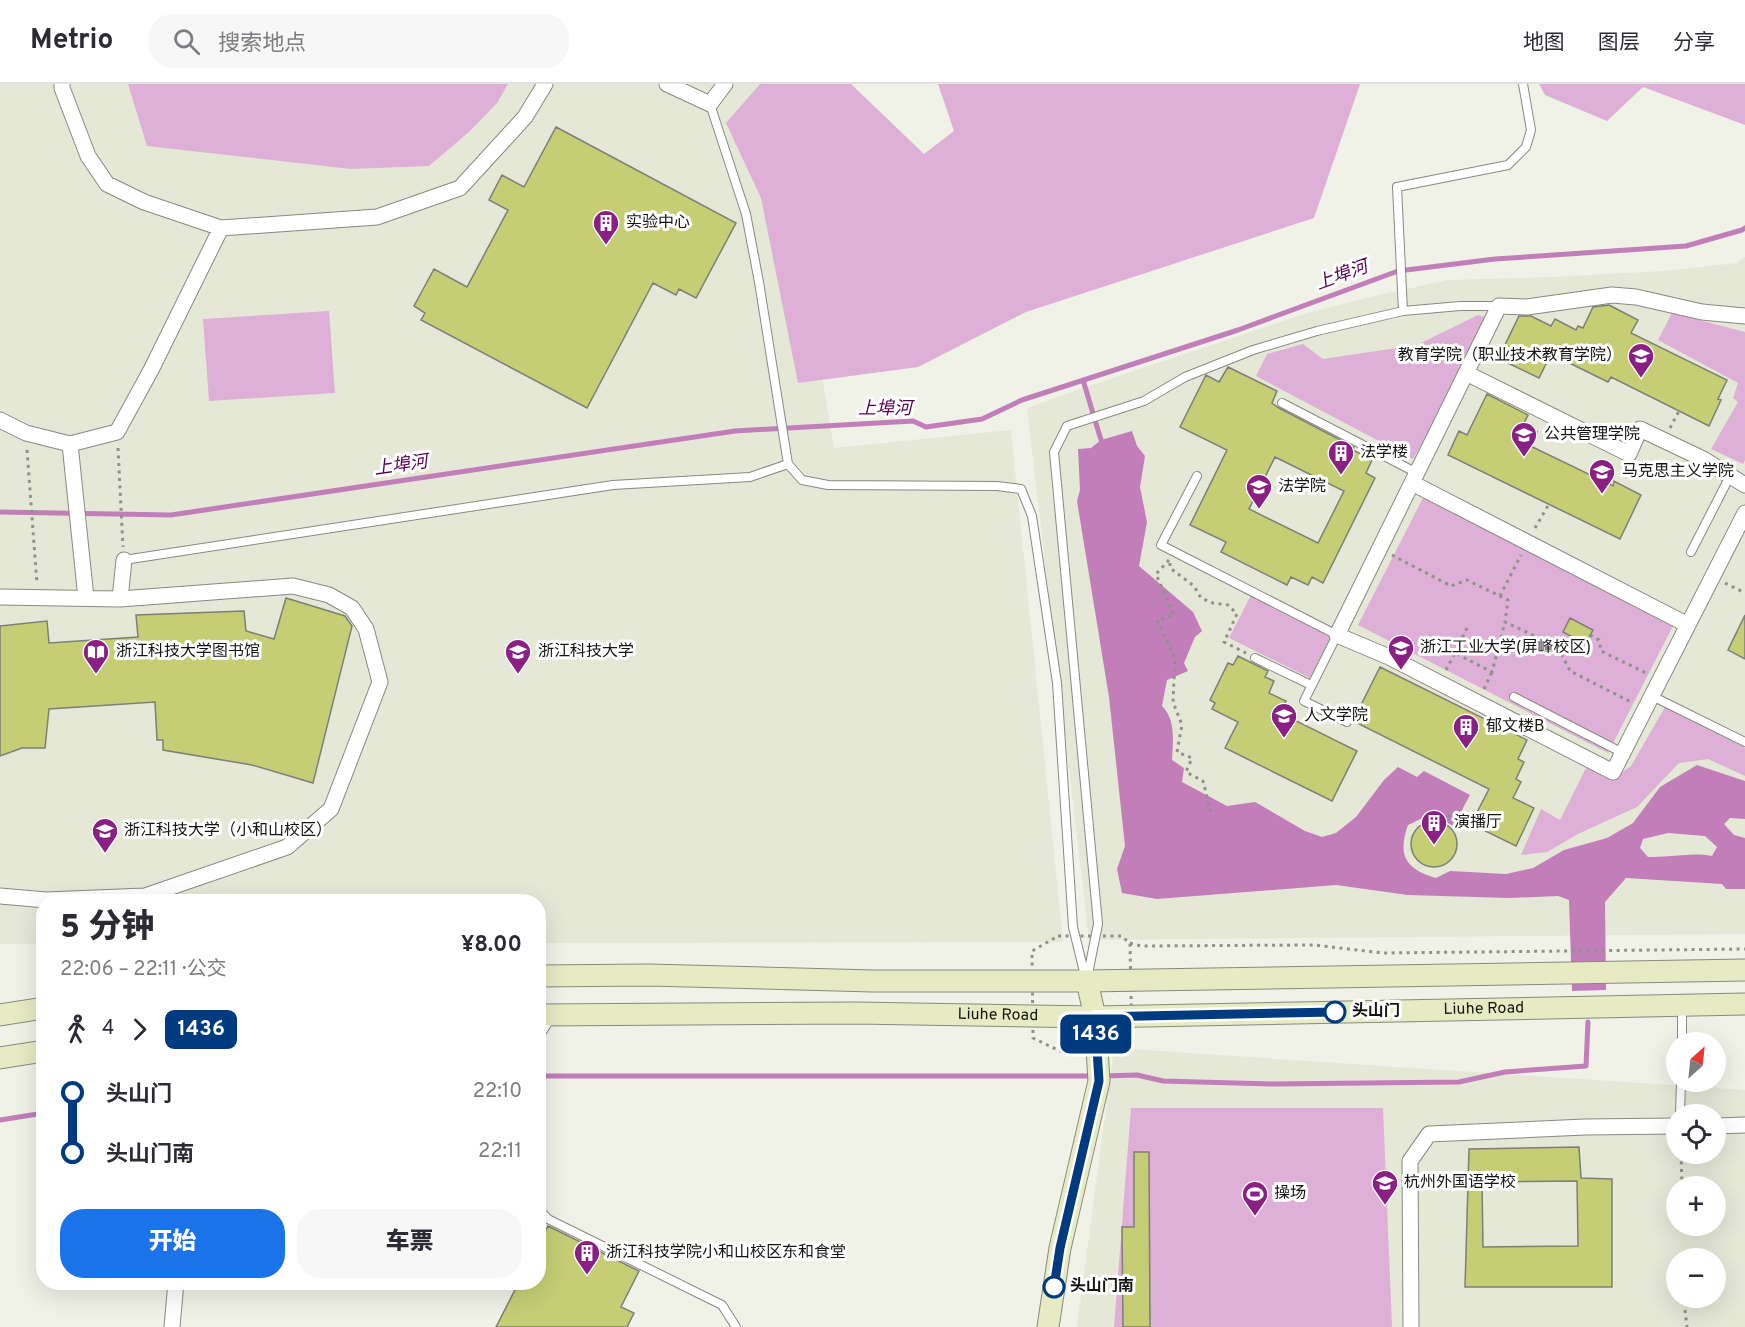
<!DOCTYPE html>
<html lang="zh">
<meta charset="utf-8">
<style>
:root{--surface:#fff;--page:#f7f7f7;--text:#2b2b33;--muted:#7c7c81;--line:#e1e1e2;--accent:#1a73e8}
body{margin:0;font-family:Overpass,"Noto Sans SC",sans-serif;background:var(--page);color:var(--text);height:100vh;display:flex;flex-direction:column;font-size:22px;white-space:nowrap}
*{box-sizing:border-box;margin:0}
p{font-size:20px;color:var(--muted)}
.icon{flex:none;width:33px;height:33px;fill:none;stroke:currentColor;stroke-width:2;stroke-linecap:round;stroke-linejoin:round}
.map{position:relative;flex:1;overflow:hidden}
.sheet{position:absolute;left:36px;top:810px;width:510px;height:396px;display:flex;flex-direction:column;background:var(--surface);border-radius:24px;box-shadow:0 6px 24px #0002}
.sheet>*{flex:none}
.badge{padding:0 12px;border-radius:9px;font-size:21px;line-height:39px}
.needle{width:39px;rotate:27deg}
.buttons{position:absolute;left:1666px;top:948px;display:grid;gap:12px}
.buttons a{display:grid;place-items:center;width:60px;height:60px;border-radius:50%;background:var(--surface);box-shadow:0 6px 24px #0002;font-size:30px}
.map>.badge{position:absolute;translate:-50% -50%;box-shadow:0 0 0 3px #fff}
.legs{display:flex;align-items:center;gap:9px;height:66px;padding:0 24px;font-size:20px}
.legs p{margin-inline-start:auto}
.headline{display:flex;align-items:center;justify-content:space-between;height:102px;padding:0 24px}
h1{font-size:33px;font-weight:800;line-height:45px}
.button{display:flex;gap:12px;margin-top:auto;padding:12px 24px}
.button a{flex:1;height:69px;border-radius:24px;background:var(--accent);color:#fff;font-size:24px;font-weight:800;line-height:69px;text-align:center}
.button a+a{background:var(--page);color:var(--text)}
ul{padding:0 24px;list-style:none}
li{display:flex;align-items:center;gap:21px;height:60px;font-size:22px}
li i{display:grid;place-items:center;width:9px;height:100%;margin:0 8px;background:currentColor}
li i::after{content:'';width:15px;height:15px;margin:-8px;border:4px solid;border-radius:50%;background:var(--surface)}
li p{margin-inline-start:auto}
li:first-child i{background:linear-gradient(#0000 50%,currentColor 0)}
li:last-child i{background:linear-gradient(currentColor 50%,#0000 0)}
header{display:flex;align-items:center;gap:36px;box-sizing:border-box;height:84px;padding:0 30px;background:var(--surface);border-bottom:2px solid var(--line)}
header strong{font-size:28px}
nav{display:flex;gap:33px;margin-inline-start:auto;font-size:21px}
.search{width:420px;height:54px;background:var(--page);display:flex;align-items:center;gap:15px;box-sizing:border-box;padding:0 21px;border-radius:24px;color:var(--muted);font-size:22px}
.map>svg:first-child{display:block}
</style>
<header>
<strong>Metrio</strong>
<div class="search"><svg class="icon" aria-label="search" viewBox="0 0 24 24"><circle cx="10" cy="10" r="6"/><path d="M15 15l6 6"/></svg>搜索地点</div>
<nav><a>地图</a><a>图层</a><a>分享</a></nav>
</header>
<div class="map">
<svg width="1745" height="1243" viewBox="0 0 1745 1243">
<rect width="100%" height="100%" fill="#f0f1e7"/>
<path fill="#e5e8d7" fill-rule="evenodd" d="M 0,0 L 817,0 L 780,42 L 834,364 L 1011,346 L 1063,858 L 539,859 L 538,818 L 44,818 L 43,860 L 0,860 Z
M 1745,173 L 1745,850 L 1089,856 L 1027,324 L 1089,302 L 1304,230 L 1370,213 L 1448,196 L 1551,193 L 1664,187 L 1737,179 Z
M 1114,964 L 1745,1006 L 1745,1243 L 1077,1243 ZM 1677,1030 L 1716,1030 L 1716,1070 L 1677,1070 ZM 1677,1102 L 1716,1102 L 1716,1142 L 1677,1142 ZM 1677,1174 L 1716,1174 L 1716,1214 L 1677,1214 Z"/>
<path fill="#deb0d7" d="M 128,0 L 508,0 L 497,19 L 470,47 L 429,82 L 351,85 L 147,62 Z
M 760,0 L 851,0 L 924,70 L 954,47 L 938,0 L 1360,0 L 1314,134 L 1026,228 L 918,283 L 798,299 L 761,114 L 726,39 Z
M 1539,0 L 1745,0 L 1745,41 L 1643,3 L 1607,37 L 1545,11 Z
M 329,227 L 335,309 L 209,317 L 203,235 Z
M 1672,229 L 1745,248 L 1745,376 L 1743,380 L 1711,365 L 1738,318 L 1733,314 L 1738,299 L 1658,256 Z
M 1478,231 L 1488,234 L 1456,300 L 1413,375 L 1256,292 L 1267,270 L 1303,260 L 1323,275 L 1417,261 Z
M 1425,410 L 1675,538 L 1608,669 L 1358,541 Z
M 1251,511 L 1331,552 L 1310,594 L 1229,554 Z
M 1665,623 L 1745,664 L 1745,692 L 1708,675 L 1679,679 L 1637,723 L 1578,750 L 1547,768 L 1521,771 L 1541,725 L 1560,736 L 1588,680 L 1614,694 L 1631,682 Z
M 1131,1024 L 1383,1024 L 1392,1243 L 1114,1243 Z"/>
<path fill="#c17eb9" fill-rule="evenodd" d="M 1132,347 L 1137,362 L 1145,372 L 1140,403 L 1147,438 L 1139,482 L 1193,528 L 1202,547 L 1195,553 L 1184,579 L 1188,587 L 1167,596 L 1162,622 C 1176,636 1173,657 1172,676 L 1184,684 L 1182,698 L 1227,722 L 1255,718 L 1305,747 L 1322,753 L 1336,749 L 1356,733 L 1384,696 L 1398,683 L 1417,693 L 1424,687 L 1470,711 L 1463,724 L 1457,744 L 1431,730 L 1408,741 C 1397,772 1406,785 1436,794 L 1450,787 L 1506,790 L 1533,784 L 1564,766 L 1607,754 L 1633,739 L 1660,703 L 1697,681 L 1745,697 L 1745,735 L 1730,734 L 1724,740 L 1734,751 L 1745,754 L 1745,805 L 1726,805 L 1722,800 L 1626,794 L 1605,818 L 1606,906 L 1572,907 L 1569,816 L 1558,812 L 1509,814 L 1408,811 L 1336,801 L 1157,815 L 1122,809 L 1117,785 L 1125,762 L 1109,613 L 1077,417 L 1080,406 L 1078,365 L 1091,364 L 1101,356 ZM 1668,749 L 1705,752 L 1717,763 L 1712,772 C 1690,768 1670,774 1648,773 L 1640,764 L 1643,755 Z"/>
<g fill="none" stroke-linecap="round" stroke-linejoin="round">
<path stroke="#c17eb9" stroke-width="5" d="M 1083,296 L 1101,356
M 0,428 L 171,431 L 735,347 L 913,337 L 926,343 L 982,335 L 1022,316 L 1238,246 L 1398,187 L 1495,175 L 1686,162 L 1742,146 L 1745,144
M 538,992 L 1094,992
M 1103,992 L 1137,991 L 1163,997 L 1273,1000 L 1459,998 L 1505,988 L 1586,982 L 1588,938
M 0,1036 L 44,1029"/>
</g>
<path fill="#c5ce75" stroke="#7e7f77" stroke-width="1.5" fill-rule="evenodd" d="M 556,43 L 736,139 L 696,214 L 679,205 L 676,211 L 653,199 L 587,324 L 421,236 L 425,229 L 414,222 L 434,185 L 467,203 L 508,126 L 489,116 L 502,91 L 524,103 Z
M 1609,221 L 1638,236 L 1631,249 L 1727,296 L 1718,315 L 1721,316 L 1709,342 L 1611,293 L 1608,298 L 1551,270 L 1539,294 L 1508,279 L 1511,271 L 1502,267 L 1519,232 L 1531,232 L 1551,242 L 1555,235 L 1576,246 L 1578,242 L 1583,244 L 1593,223 Z
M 1228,283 L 1277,307 L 1272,319 L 1279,324 L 1354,363 L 1353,366 L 1372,376 L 1366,389 L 1375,394 L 1323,499 L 1312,493 L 1308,501 L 1291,493 L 1287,501 L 1221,468 L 1226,458 L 1190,441 L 1227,366 L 1180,343 L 1206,291 L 1219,298 ZM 1275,373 L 1344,407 L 1318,459 L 1249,425 Z
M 1487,310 L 1528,331 L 1516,355 L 1613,402 L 1614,397 L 1641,411 L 1620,455 L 1448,371 L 1459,347 L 1467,351 Z
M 286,514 L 345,532 L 352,542 L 313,699 L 252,681 L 163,666 L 163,656 L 157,656 L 155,618 L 49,625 L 45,664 L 22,664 L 0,672 L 0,542 L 47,537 L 49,559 L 138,553 L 136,531 L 244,527 L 246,547 L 274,555 Z
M 1745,531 L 1745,575 L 1728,566 Z
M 1570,534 L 1593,546 L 1585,560 L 1563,548 Z
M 1238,572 L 1268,587 L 1265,593 L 1274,597 L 1269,609 L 1286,617 L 1280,629 L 1357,667 L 1332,717 L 1225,664 L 1238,638 L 1212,625 L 1215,619 L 1210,616 L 1228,579 L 1233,581 Z
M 1380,583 L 1527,656 L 1518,675 L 1524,678 L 1516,695 L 1521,698 L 1513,714 L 1534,724 L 1516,762 L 1471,740 L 1489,705 L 1353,637 Z
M1411 760a23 23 0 1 1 46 0a23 23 0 1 1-46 0Z
M 1579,1063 L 1581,1094 L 1612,1095 L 1612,1203 L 1465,1203 L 1469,1065 ZM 1577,1097 L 1578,1162 L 1483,1163 L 1482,1098 Z
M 1134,1068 L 1149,1068 L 1150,1243 L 1123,1243 L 1122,1143 L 1134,1143 Z
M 548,1142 L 639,1187 L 621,1223 L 634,1229 L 627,1243 L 496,1243 L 519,1198 L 538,1198 L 538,1161 Z"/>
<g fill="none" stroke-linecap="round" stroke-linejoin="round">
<g stroke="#888980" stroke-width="10">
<path id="lane" d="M 710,20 L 746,130 L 759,198 L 788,380 L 802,396 L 828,401 L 997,402 L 1021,405 L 1032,432 L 1057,599 L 1073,843 L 1086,896
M 1403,227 L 1397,103 L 1508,81 L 1526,63 L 1531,46 L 1523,0
M 1282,319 L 1417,389
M 1197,392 L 1161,461 L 1337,551 L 1304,617 L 1347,638
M 1691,468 L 1730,392
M 124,476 L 613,401 L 750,393 L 788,380
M 1255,574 L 1311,601
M 1652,612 L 1745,658
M 1514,613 L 1623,669
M 1087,895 L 1098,840 L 1054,368 L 1067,342 L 1144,317 L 1185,293 L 1253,266 L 1317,247 L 1403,227 L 1460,222 L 1499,222
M 538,955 L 550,935
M 1682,958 L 1682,924
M 1680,1030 L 1681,998
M 538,1124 L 548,1135 L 722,1221 L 736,1243"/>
</g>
<g stroke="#888980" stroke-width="17">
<path id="street" d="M 62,0 L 62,4 L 88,72 L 107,100 L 144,118 L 221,144 L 377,133 L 460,104 L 525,33 L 545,0
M 667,0 L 710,20 L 725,0
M 1745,232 L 1702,228 L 1636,213 L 1612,211 L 1527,223 L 1499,222 L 1337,551 L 1389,573 L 1613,688 L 1745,429
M 1466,289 L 1629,370 L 1640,345 L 1703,375 L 1745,401
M 0,336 L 26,349 L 70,360 L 117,348 L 151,286 L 221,144
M 70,360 L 86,514
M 1412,399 L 1688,541
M 0,513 L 120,515 L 293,502 L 329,511 L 352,524 L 366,545 L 380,598 L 331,725 L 287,763 L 145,812 L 46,816 L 0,812
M 120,515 L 124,476
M 1716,1042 L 1745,1041
M 172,1243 L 176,1198
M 1411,1243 L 1410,1077 L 1429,1050 L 1585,1043 L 1677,1042"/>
</g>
<g stroke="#888980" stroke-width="23">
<g id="secondary">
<path d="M 538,892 L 649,891 L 873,897 L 1087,897 L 1745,886"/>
<path d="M 0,931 L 44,924"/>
<path id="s1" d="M 538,931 L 856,929 L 1095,933 L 1745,920"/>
<path d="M 0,974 L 44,967"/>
<path d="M 1048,1243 L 1060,1164 L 1099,997 L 1095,933 L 1087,897"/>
</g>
</g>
<path stroke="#90918a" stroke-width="3" stroke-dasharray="3 4.5" stroke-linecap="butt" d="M 1670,344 L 1679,327
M 1520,347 L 1548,349 L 1549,345
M 118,364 L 123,463
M 27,366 L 37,500
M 1535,444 L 1549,420
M 1392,471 L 1451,502 L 1467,496 L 1508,516 L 1505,538
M 1169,476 L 1156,490 L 1174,532 L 1157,536 L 1175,574 L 1173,618 L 1182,641 L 1177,668 L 1192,674 L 1186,688 L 1203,697 L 1212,733
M 1170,479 L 1170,484 L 1194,502 L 1201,514 L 1213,519 L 1228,521 L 1237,530 L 1224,558 L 1246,569
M 1725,499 L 1745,509
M 1500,512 L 1521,471
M 1467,544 L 1455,569 L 1492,588 L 1505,538 L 1558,563 L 1570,587 L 1631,618
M 1590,551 L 1599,556 L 1601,567 L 1648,590
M 1446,586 L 1455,569
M 1484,605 L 1492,588
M 1444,739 L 1451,729
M 1058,852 L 1121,852 L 1130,859 L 1132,958 L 1120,969 L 1062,968 L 1033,954 L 1032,867 Z
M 1130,859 L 1141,862 L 1314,861 L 1383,869 L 1745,865
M 1681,1070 L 1682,1102
M 1685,1226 L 1687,1243"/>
<use href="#lane" stroke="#fff" stroke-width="8"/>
<use href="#street" stroke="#fff" stroke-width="15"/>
<use href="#secondary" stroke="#e7ebc3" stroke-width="21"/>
</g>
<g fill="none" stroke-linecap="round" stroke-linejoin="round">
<g stroke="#fff" stroke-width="14">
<path id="line-1" d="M 1054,1203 L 1060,1164 L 1099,997 L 1095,933 L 1335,928"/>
</g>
<use href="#line-1" stroke="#003b80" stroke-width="9"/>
</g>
<defs>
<g id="building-pin" transform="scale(1.35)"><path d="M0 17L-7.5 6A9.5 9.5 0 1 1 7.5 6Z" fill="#8b2084" stroke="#fff"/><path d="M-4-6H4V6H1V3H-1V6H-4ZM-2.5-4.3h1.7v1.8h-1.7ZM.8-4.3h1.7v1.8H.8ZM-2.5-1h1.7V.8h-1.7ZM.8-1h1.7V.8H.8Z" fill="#fff"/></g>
<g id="university-pin" transform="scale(1.35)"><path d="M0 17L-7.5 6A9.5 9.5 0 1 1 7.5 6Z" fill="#8b2084" stroke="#fff"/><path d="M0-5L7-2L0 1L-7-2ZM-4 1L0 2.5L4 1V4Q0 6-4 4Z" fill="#fff"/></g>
<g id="library-pin" transform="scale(1.35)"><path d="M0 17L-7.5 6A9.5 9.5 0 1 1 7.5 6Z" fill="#8b2084" stroke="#fff"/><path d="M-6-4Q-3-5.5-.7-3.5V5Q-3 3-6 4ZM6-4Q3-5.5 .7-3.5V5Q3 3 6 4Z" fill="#fff"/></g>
<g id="school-pin" transform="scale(1.35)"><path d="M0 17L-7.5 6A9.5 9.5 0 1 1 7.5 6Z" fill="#8b2084" stroke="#fff"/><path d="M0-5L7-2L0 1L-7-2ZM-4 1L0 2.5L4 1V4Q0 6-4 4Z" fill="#fff"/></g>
<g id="stadium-pin" transform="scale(1.35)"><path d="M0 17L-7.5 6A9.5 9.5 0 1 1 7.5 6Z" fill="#8b2084" stroke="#fff"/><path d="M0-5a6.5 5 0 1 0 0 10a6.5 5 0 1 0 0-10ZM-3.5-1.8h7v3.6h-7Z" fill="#fff"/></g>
</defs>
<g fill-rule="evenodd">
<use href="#building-pin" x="606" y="139"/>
<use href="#university-pin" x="1641" y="272"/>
<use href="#university-pin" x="1524" y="351"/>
<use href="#building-pin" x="1341" y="369"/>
<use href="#university-pin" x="1602" y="388"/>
<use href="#university-pin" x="1259" y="403"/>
<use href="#university-pin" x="1401" y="564"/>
<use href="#library-pin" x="96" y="568"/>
<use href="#university-pin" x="518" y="568"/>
<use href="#university-pin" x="1284" y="632"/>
<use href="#building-pin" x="1466" y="643"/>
<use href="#building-pin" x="1434" y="739"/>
<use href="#university-pin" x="105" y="747"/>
<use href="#school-pin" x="1385" y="1099"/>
<use href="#stadium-pin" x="1255" y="1110"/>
<use href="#building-pin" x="587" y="1169"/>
</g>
<g fill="#fff" stroke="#003b80" stroke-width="3">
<circle cx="1335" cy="928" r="10"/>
<circle cx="1054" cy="1203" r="10"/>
</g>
<g text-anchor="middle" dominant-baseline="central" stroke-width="6" stroke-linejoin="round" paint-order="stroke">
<g font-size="16" fill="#141411" stroke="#fff" text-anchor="start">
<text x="626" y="139">实验中心</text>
<text x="1622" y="272" text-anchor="end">教育学院（职业技术教育学院）</text>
<text x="1544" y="351">公共管理学院</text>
<text x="1360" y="369">法学楼</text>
<text x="1622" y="388">马克思主义学院</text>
<text x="1278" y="403">法学院</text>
<text x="1420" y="564">浙江工业大学(屏峰校区)</text>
<text x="116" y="568">浙江科技大学图书馆</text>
<text x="538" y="568">浙江科技大学</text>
<text x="1304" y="632">人文学院</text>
<text x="1486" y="643">郁文楼B</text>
<text x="1454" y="739">演播厅</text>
<text x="124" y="747">浙江科技大学（小和山校区）</text>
<text x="1404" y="1099">杭州外国语学校</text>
<text x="1274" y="1110">操场</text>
<text x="606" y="1169">浙江科技学院小和山校区东和食堂</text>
</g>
<g font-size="16" fill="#141411" stroke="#fff">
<text stroke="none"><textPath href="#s1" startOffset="946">Liuhe Road</textPath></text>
<text stroke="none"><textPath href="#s1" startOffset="460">Liuhe Road</textPath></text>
</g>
<g font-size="16" font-weight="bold" fill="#141411" stroke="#fff" text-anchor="start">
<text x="1352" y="928">头山门</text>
<text x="1070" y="1203">头山门南</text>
</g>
<g font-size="18" font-style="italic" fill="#550051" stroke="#fff">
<text transform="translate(1342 192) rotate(-20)">上埠河</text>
<text x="885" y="325">上埠河</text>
<text transform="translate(401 382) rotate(-8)">上埠河</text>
</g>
</g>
</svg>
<div class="buttons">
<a><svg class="needle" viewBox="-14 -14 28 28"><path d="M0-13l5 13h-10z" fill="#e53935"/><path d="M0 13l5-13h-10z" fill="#7c7c81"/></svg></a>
<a><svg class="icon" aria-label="locate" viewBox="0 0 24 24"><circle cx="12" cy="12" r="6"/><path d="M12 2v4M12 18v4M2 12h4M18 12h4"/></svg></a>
<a>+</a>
<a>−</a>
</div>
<b class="badge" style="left:1096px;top:950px;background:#003b80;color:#fff">1436</b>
<section class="sheet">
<div class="headline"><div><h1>5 分钟</h1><p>22:06 – 22:11 · 公交</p></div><b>¥8.00</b></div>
<div class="legs"><svg class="icon" aria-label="walk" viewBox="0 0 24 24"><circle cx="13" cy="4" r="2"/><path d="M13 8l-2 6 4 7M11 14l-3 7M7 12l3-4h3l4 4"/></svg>4<svg class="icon" aria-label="forward" viewBox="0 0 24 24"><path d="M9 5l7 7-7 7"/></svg><b class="badge" style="background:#003b80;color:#fff">1436</b></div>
<ul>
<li><i style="color:#003b80"></i><b>头山门</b><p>22:10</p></li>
<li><i style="color:#003b80"></i><b>头山门南</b><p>22:11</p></li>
</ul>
<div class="button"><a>开始</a><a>车票</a></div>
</section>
</div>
